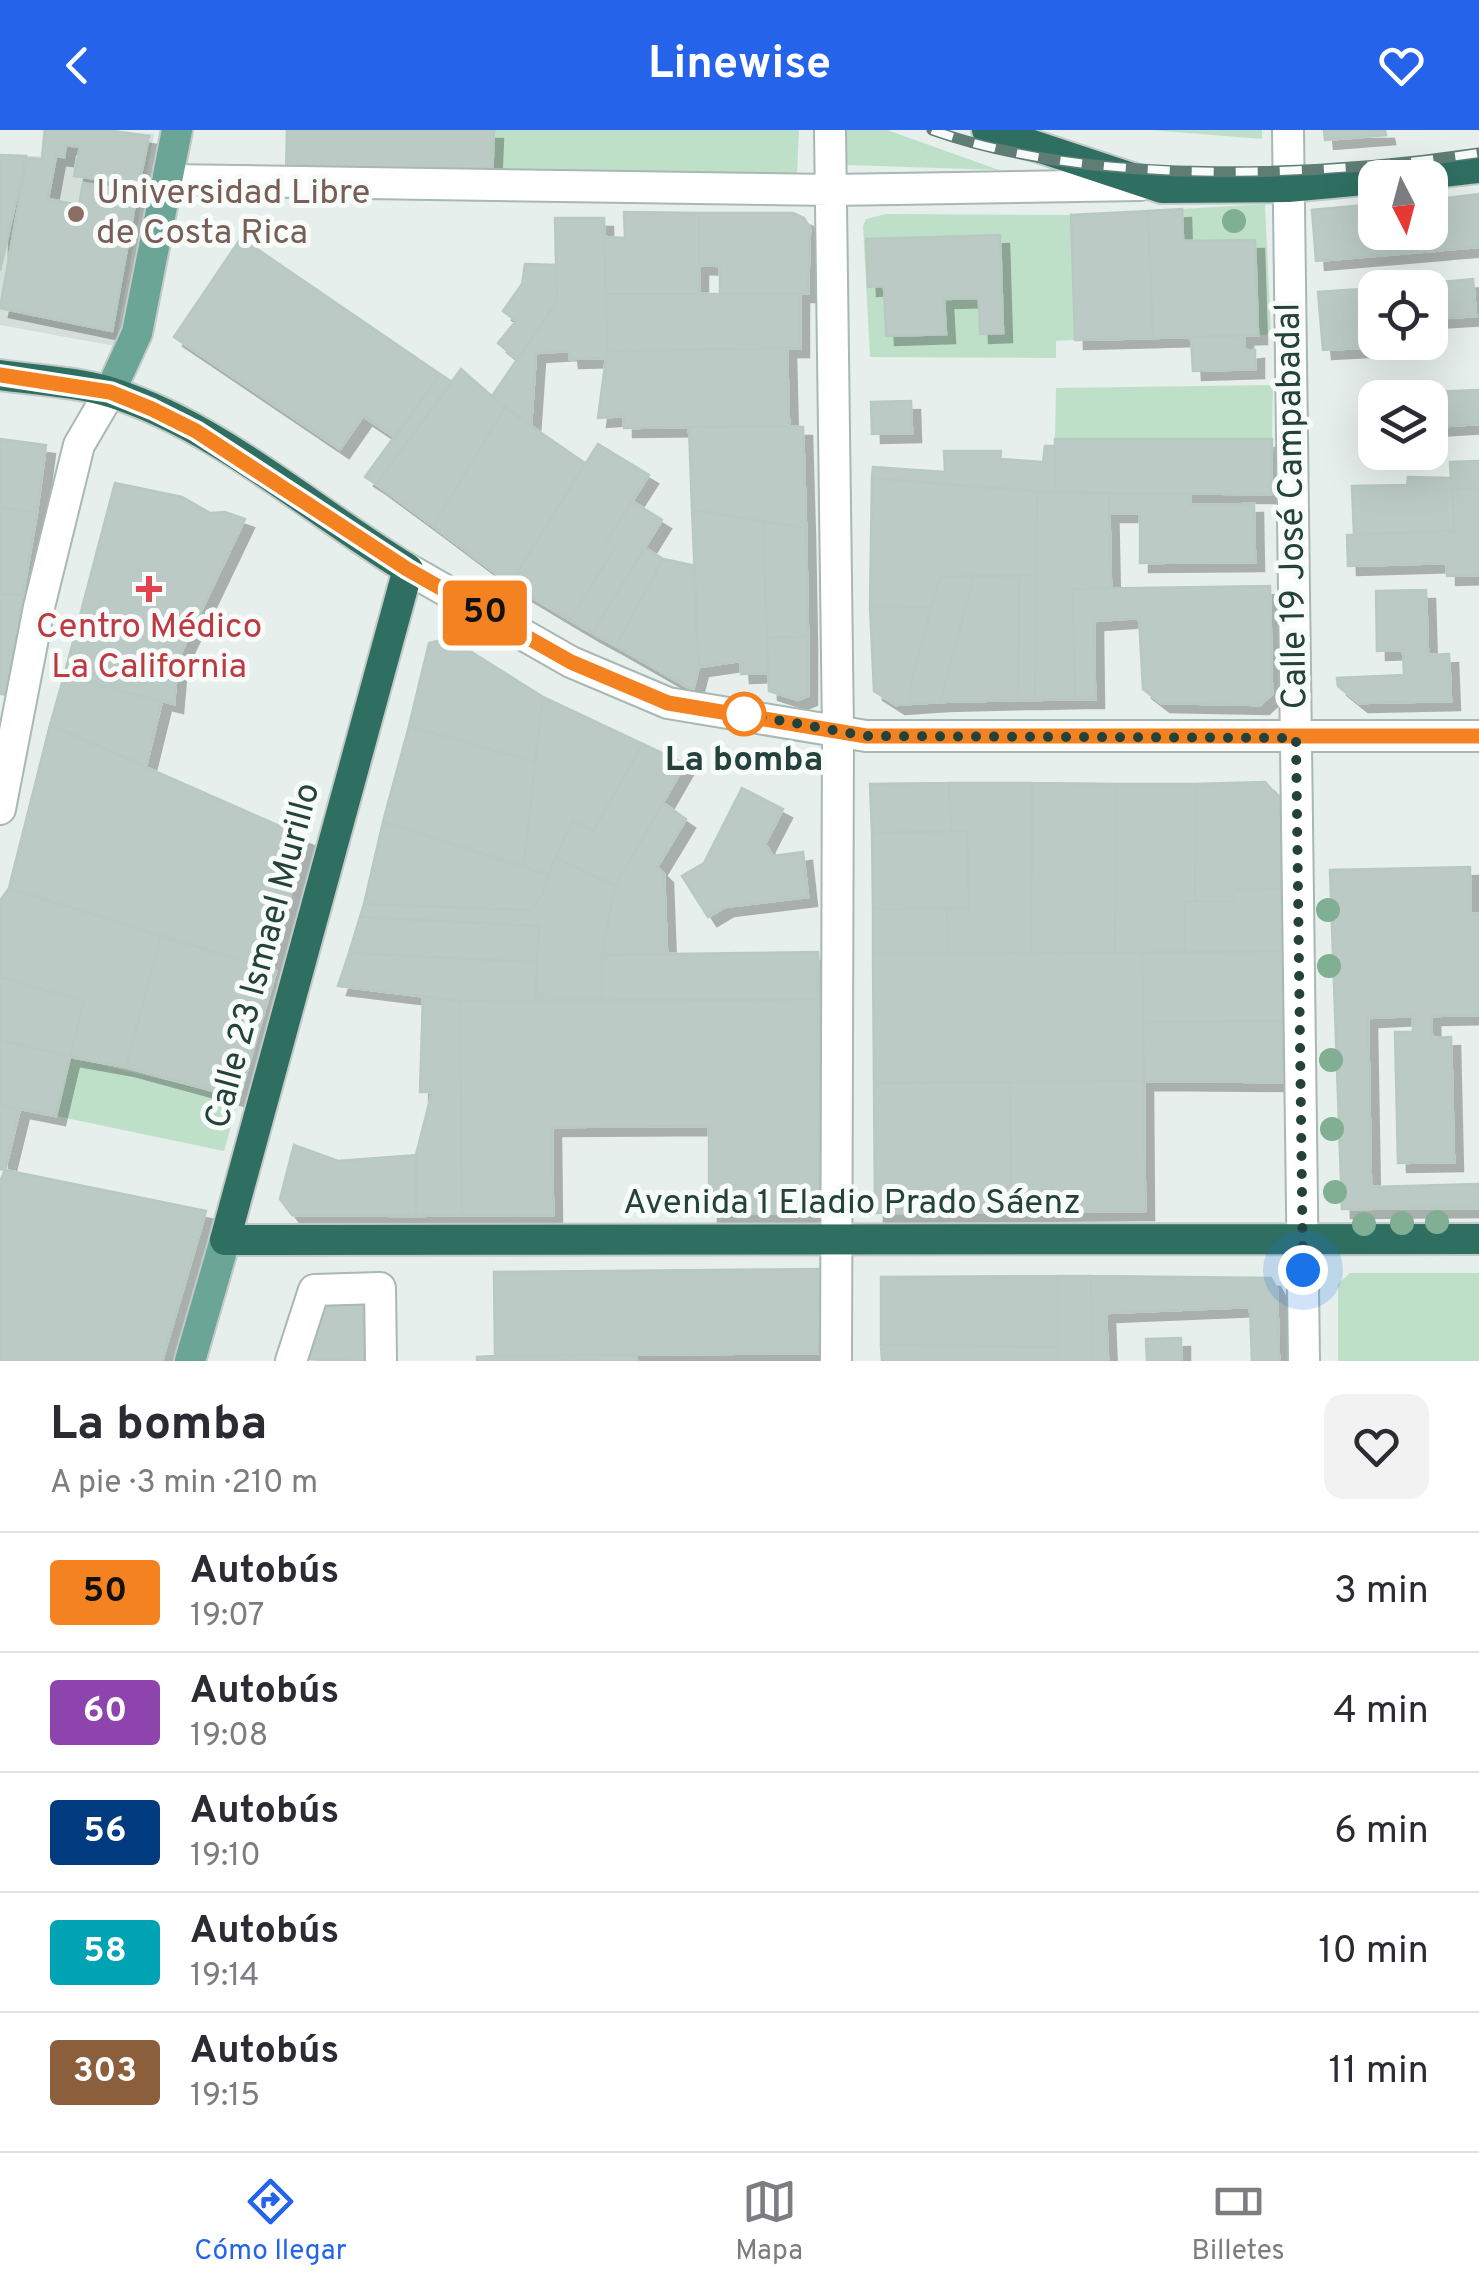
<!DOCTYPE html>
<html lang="es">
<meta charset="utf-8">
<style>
:root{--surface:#fff;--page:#f2f2f3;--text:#2b2b33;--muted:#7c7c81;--line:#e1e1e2;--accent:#2563eb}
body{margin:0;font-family:Overpass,sans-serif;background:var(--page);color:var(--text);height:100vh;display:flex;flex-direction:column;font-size:38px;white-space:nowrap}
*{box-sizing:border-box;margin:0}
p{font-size:32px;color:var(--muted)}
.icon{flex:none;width:55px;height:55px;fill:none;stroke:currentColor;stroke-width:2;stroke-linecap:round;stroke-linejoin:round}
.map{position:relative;height:1231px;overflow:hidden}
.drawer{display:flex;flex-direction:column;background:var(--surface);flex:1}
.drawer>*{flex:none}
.badge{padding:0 20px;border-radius:8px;font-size:35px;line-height:65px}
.needle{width:65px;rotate:174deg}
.buttons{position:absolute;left:1358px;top:30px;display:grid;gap:20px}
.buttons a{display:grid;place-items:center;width:90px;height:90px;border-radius:20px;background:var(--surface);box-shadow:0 10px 40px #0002;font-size:50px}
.you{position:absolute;width:50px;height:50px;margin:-25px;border:8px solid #fff;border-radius:50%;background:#1a73e8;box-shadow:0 0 0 15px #1a73e833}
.map>.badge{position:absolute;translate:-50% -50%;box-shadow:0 0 0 5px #fff}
.round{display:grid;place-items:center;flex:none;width:105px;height:105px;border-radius:20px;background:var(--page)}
.headline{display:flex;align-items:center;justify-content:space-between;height:170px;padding:0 50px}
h1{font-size:48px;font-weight:700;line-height:75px}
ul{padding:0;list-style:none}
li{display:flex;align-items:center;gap:30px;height:120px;padding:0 50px;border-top:2px solid var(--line)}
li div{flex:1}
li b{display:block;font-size:38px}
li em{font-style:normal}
li .badge{min-width:110px;font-weight:700;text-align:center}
header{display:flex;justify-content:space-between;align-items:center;height:130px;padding:0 50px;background:var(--accent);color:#fff;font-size:45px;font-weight:700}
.dock{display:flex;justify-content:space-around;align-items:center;height:140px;border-top:2px solid var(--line);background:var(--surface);font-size:28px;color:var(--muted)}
.dock a{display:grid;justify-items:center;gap:5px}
.dock .active{color:var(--accent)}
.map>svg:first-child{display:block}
</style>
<header><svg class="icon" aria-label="back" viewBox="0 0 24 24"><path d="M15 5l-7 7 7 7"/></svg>Linewise<svg class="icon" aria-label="heart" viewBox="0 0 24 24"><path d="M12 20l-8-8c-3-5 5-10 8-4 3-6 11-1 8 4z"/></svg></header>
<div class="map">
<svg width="1479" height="1231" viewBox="0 0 1479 1231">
<defs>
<filter id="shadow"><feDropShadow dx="9" dy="9" stdDeviation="0" flood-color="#0004"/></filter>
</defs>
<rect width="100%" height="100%" fill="#e6efeb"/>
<path fill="#d4dfda" d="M 43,0 L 154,4 L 115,216 L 0,195 L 0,141 L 26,26 L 41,26 Z"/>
<path fill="#bfe0c8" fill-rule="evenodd" d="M 494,0 L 799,0 L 797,44 L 492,46 Z
M 846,0 L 887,0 L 999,40 L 847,35 Z
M 1150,0 L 1262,0 L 1262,9 Z
M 1265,74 L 1271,204 L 1258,205 L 1255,110 L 1183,111 L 1182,79 Z
M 886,84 L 1071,85 L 1075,210 L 1056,211 L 1056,228 L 870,227 L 863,96 L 866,89 ZM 999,105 L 1003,202 L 981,203 L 979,168 L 944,169 L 945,204 L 887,206 L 884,156 L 869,157 L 867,109 Z
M 1273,255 L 1272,309 L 1055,309 L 1056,258 Z
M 70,927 L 239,968 L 224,1021 L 56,986 Z
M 1350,1143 L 1479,1143 L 1479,1231 L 1338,1231 L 1338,1154 Z"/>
<path fill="#bbcac4" stroke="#b8c9c2" stroke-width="2.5" filter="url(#shadow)" d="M 45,0 L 107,0 L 149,6 L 139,54 L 74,46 L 80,17 L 66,15 L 64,27 L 56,26 L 48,69 L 79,75 L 83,53 L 137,63 L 112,201 L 0,178 L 27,28 L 42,29 Z
M 287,0 L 494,0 L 492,46 L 286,44 Z
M 1324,0 L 1385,0 L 1386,5 L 1325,10 Z
M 0,25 L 26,26 L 0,141 Z
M 1479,64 L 1479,117 L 1443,120 L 1438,69 Z
M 1430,69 L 1438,69 L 1443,120 L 1316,131 L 1312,80 L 1375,74 L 1375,102 L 1430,102 Z
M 1182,79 L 1183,111 L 1255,110 L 1258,205 L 1153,208 L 1148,81 Z
M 1148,81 L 1153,208 L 1075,210 L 1071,85 Z
M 624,82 L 699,83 L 699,164 L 606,164 L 604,107 L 625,108 Z
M 699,83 L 793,83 L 804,88 L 810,98 L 808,163 L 720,163 L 720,136 L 699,135 Z
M 555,88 L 604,88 L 607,221 L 606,228 L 570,229 L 569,221 L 536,223 L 531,296 L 492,266 L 557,171 Z
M 1000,105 L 1003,203 L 980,204 L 979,168 L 944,169 L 946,204 L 886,206 L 884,156 L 868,157 L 866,109 Z
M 241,108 L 440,244 L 396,308 L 363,286 L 340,319 L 174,207 Z
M 525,134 L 556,135 L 557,171 L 518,230 L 498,213 L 516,191 L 503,181 L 522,154 Z
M 1473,149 L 1476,186 L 1430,189 L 1430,158 L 1375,158 Z
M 1375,158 L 1375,212 L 1381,217 L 1323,220 L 1318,162 Z
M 606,164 L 800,164 L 800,218 L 607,221 Z
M 1244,205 L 1245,221 L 1255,220 L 1255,239 L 1193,241 L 1191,207 Z
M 787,218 L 789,296 L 624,298 L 624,286 L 598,288 L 607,221 Z
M 461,239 L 505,278 L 433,396 L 376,354 Z
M 440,244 L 452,252 L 376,354 L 365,347 Z
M 1479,260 L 1479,294 L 1430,297 L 1430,268 L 1375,268 L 1375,300 L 1363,300 L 1361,265 Z
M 911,271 L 912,303 L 872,304 L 871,272 Z
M 505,278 L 585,333 L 510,454 L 433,396 Z
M 689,297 L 803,297 L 806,398 L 692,380 Z
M 0,309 L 46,315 L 37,382 L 0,378 Z
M 1055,309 L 1272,309 L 1271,364 L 1055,363 Z
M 598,314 L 649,345 L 607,411 L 616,416 L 570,490 L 510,454 Z
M 1045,316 L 1055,316 L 1055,363 L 872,348 L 873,337 L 945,342 L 944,321 L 1001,321 L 1000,329 L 1043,332 Z
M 1479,331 L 1479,358 L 1453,359 L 1454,401 L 1354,404 L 1352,356 L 1407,355 L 1408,347 L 1451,348 L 1450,332 Z
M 872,348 L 1037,361 L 1036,445 L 940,447 L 931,477 L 870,476 Z
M 115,353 L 182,367 L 210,383 L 225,382 L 245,389 L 178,529 L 174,574 L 64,546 Z
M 1479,358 L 1479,445 L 1447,446 L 1447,433 L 1348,436 L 1347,405 L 1454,401 L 1453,359 Z
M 1037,361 L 1109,363 L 1111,458 L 1073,459 L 1075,569 L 1035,570 Z
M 1109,363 L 1190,364 L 1190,375 L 1254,374 L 1255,432 L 1140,433 L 1140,383 L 1109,383 Z
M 632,371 L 662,390 L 592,503 L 570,490 L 616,416 L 607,411 Z
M 0,378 L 37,382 L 23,465 L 0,464 Z
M 692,380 L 763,392 L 768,543 L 741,544 L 740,531 L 699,537 Z
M 763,392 L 806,398 L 808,506 L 767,508 Z
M 645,418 L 663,429 L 616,516 L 592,503 Z
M 663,429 L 692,435 L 699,537 L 693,560 L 616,516 Z
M 1019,445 L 1018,570 L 940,572 L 974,447 Z
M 1019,445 L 1036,445 L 1035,570 L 1018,570 Z
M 940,447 L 974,447 L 940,572 L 910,574 L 910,556 Z
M 1270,456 L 1272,564 L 1260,575 L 1161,573 L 1143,559 L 1139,488 L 1094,491 L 1095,569 L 1075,569 L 1073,459 Z
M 1426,460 L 1428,525 L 1449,524 L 1451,571 L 1359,573 L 1338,556 L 1337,548 L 1404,545 L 1403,520 L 1377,521 L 1376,461 Z
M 0,464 L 23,465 L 9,565 L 0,564 Z
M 870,476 L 931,477 L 910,556 L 910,574 L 896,575 L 874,561 Z
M 808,506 L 808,566 L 798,570 L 769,561 L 767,508 Z
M 449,508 L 543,567 L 535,632 L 409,596 L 429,513 Z
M 64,546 L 162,571 L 146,636 L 50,595 Z
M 543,567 L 643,614 L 593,701 L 573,690 L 548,745 L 524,736 Z
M 50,595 L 307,708 L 269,839 L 9,758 Z
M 409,596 L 535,632 L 524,736 L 383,692 Z
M 643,614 L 685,634 L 615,756 L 555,727 L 573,690 L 593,701 Z
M 1265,652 L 1281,670 L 1281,759 L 1234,760 L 1234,771 L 1195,771 L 1196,654 Z
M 949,653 L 951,701 L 872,703 L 870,654 Z
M 949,653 L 1032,653 L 1031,823 L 948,824 L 947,778 L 969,778 L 967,701 L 951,701 Z
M 1032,653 L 1116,654 L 1115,823 L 1031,823 Z
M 1116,654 L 1196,654 L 1195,771 L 1185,771 L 1185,822 L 1115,823 Z
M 742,658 L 783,679 L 765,714 L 773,726 L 803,722 L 808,767 L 725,777 L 708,787 L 682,746 L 704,733 Z
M 663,673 L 686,689 L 657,737 L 664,744 L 667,824 L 602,825 L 615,756 Z
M 383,692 L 548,745 L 542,765 L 529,780 L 364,774 Z
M 967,701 L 969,778 L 873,779 L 872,703 Z
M 555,727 L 615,756 L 602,825 L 602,873 L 535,872 L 539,796 L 360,787 L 364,774 L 529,780 L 542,765 Z
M 1470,737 L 1470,784 L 1479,784 L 1479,885 L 1431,886 L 1432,908 L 1451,907 L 1454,1032 L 1398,1033 L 1395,902 L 1413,902 L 1413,886 L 1368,888 L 1371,1057 L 1479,1054 L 1479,1078 L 1342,1079 L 1330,740 Z
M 9,758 L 161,806 L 126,937 L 70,927 L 84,871 L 0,847 L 0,771 Z
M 1281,759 L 1283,821 L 1185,822 L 1185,771 L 1234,771 L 1234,760 Z
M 947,778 L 948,824 L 873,824 L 873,779 Z
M 360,787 L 539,796 L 537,832 L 349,823 Z
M 161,806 L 276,841 L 239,968 L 126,937 Z
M 1283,821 L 1283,891 L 1143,892 L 1142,823 Z
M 818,822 L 819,869 L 602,873 L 602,825 Z
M 349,823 L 537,832 L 535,872 L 460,871 L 338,856 Z
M 1142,823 L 1144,951 L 874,953 L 873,824 Z
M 0,847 L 84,871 L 70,927 L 0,910 Z
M 423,867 L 460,871 L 462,1085 L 416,1086 L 416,1025 L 432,962 L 420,962 Z
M 819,869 L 820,1083 L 709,1084 L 709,996 L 552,997 L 553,1085 L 462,1085 L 460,871 Z
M 1283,891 L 1284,952 L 1144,951 L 1143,892 Z
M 0,910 L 70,927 L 56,986 L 0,975 Z
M 1144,951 L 1145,1081 L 1011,1082 L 1010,952 Z
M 1010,952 L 1011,1082 L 875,1083 L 874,953 Z
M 0,975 L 20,979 L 5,1040 L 0,1039 Z
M 294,1015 L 338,1031 L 416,1025 L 416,1086 L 292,1085 L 280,1069 Z
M 5,1040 L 206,1081 L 162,1231 L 0,1231 L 0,1052 Z
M 821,1139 L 821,1223 L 495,1226 L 494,1142 Z
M 1058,1146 L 1058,1217 L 881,1215 L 881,1147 Z
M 1058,1146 L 1091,1146 L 1092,1231 L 1058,1231 Z
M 1091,1146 L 1271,1148 L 1277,1159 L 1279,1231 L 1252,1231 L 1250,1177 L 1106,1183 L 1108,1231 L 1092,1231 Z
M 369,1170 L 370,1231 L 306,1229 L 324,1171 Z
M 1181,1208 L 1181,1231 L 1147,1231 L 1146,1209 Z
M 881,1215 L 1058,1217 L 1058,1231 L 882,1231 Z
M 636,1225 L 637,1231 L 477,1231 L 477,1227 L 495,1226 Z"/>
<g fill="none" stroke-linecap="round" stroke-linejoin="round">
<g stroke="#a8b8b2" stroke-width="34">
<path id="minor" d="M 830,0 L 838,601 L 836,1231
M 1288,0 L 1304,1231
M 167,50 L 832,60 L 1141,55
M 408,439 L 571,532 L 668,573 L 866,606 L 1479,606
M 0,679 L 39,477 L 79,315 L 110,262
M 291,1231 L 314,1160 L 380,1158 L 381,1231"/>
</g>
<g stroke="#c2cac8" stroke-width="34">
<path id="major" d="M 110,262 L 137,203 L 177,0
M 190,1231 L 225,1110"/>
</g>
<g stroke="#c2cac8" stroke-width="34">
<path id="highway" d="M 987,0 L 1162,58 L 1288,57 L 1375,49
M 1390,48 L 1479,38
M 0,245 C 37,250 78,252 113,263 C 221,298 312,381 408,439 L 225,1110 L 1479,1109"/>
</g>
<use href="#minor" stroke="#fff" stroke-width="30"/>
<use href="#major" stroke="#6aa596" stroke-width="30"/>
<use href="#highway" stroke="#2f6f62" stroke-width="30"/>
<g stroke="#5f7d75" stroke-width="11">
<path id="rail" d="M 932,0 C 1088,56 1316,47 1479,23"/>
</g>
<use href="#rail" stroke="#f7fbf9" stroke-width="8" stroke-dasharray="22" stroke-linecap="butt"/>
</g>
<g fill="#80af93">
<circle cx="1234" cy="91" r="12"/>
<circle cx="1328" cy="780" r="12"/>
<circle cx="1329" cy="836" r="12"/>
<circle cx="1331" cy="930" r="12"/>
<circle cx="1332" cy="999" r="12"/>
<circle cx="1335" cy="1062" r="12"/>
<circle cx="1437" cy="1092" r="12"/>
<circle cx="1402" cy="1093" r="12"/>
<circle cx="1364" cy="1094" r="12"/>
</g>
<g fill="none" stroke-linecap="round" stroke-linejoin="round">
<g stroke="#fff" stroke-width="22">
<path id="line" d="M 0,245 L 110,262 L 152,279 L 196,301 L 407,439 L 571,532 L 668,573 L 866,606 L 1479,606"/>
</g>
<use href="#line" stroke="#f58220" stroke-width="15"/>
<path stroke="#24423a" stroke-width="10" stroke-dasharray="0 18" d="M 744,584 L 866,606 L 1296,608 L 1303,1140"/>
</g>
<circle fill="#8d6e63" stroke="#f7fbf9" stroke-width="4" cx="76" cy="84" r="10"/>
<path fill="#e0444e" stroke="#f7fbf9" stroke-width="4" d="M144 444h10v10h10v10h-10v10h-10v-10h-10v-10h10z"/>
<circle fill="#fff" stroke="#f58220" stroke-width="5" cx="744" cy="584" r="20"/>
<g text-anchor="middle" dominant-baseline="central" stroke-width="10" stroke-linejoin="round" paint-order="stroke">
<g font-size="35" fill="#785e54" stroke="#f7fbf9" text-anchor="start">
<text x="96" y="64">Universidad Libre<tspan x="96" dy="40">de Costa Rica</tspan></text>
</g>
<g font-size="35" fill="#24423a" stroke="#f7fbf9">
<text transform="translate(1293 376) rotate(-91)">Calle 19 José Campabadal</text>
<text transform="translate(264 826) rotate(-75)">Calle 23 Ismael Murillo</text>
<text x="852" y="1074">Avenida 1 Eladio Prado Sáenz</text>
</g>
<g font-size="35" fill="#be3a42" stroke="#f7fbf9">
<text x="149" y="498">Centro Médico<tspan x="149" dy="40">La California</tspan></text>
</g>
<g font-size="35" font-weight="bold" fill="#24423a" stroke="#f7fbf9">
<text x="744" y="631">La bomba</text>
</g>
</g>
</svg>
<div class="buttons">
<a><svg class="needle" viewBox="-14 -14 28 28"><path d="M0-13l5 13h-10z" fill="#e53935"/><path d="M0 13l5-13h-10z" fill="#7c7c81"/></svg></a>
<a><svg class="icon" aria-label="locate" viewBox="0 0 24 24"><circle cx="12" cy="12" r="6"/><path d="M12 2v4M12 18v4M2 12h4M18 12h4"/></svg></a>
<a><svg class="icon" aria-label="layers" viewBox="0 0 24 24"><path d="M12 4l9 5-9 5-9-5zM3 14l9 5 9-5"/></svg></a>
</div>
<div class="you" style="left:1303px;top:1140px"></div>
<b class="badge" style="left:485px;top:483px;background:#f58220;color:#111">50</b>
</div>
<section class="drawer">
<div class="headline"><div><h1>La bomba</h1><p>A pie · 3 min · 210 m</p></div><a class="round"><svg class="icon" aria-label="heart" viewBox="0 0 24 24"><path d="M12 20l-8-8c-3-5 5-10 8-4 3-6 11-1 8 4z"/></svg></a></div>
<ul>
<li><span class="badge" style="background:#f58220;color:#111">50</span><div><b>Autobús</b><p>19:07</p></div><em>3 min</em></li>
<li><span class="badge" style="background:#8e44ad;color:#fff">60</span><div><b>Autobús</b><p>19:08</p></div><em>4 min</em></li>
<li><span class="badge" style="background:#003b80;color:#fff">56</span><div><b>Autobús</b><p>19:10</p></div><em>6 min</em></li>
<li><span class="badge" style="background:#00a3b4;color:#fff">58</span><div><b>Autobús</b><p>19:14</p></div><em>10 min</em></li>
<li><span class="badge" style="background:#8b5e3c;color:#fff">303</span><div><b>Autobús</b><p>19:15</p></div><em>11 min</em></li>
</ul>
</section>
<nav class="dock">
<a class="active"><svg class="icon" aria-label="directions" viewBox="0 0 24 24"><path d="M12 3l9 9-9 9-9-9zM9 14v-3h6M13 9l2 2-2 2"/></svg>Cómo llegar</a>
<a><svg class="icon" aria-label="map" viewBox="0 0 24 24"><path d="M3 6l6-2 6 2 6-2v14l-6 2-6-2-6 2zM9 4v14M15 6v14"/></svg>Mapa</a>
<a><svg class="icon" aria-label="tickets" viewBox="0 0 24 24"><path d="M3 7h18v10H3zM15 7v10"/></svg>Billetes</a>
</nav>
